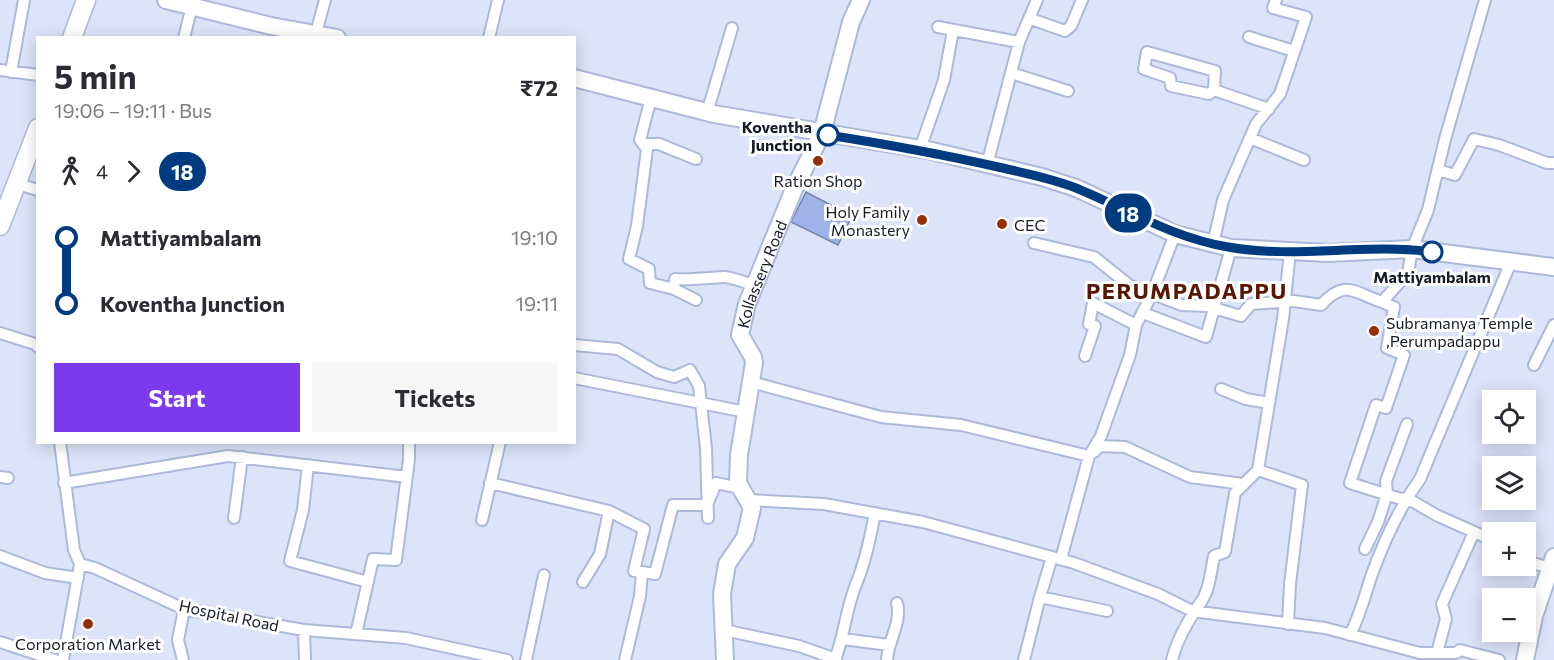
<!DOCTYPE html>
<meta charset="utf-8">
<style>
:root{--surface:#fff;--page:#f7f7f7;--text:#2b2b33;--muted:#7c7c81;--accent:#7c3aed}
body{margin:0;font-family:Commissioner,sans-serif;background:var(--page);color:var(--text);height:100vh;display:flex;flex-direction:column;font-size:22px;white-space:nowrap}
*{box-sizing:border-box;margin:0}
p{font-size:20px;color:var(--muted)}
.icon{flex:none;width:33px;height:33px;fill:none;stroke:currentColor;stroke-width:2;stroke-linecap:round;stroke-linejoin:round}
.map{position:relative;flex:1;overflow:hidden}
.panel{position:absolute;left:36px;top:36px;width:540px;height:408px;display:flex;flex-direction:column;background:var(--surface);border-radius:0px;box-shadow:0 3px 15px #0003}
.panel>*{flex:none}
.badge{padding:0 12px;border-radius:20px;font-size:21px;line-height:39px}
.fabs{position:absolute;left:1482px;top:390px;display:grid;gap:12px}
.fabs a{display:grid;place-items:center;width:54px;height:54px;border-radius:0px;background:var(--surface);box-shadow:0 3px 15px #0003;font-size:30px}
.map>.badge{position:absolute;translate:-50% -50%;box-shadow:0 0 0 3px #fff}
.legs{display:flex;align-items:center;gap:9px;height:66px;padding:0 18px;font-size:20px}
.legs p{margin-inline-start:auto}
.summary{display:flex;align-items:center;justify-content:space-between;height:102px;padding:0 18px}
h1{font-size:33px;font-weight:700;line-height:45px}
.primary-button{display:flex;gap:12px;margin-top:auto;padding:12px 18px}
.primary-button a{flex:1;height:69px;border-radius:0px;background:var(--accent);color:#fff;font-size:24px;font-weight:700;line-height:69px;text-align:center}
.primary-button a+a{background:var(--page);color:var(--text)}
ul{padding:0 18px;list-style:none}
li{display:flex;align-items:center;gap:21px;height:66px;font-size:22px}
li i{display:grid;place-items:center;width:9px;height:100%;margin:0 8px;background:currentColor}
li i::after{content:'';width:15px;height:15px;margin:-8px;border:4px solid;border-radius:50%;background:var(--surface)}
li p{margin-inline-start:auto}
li:first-child i{background:linear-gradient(#0000 50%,currentColor 0)}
li:last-child i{background:linear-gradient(currentColor 50%,#0000 0)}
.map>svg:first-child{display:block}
</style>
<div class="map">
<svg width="1554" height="660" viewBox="0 0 1554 660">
<rect width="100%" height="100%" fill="#dce4f9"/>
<path fill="#9fb3e8" stroke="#7685ae" stroke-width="1.5" d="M 806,192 L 852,216 L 838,245 L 791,222 Z"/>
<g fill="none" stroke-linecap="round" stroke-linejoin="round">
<g stroke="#acb9da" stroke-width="14">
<path id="street" d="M 1031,19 L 1065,31 L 1071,26 L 1082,0
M 938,27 L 1019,42
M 316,33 L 325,0
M 1249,37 L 1294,51
M 184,38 L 192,6
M 489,38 L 498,0
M 0,70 L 38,75
M 11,72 L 24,0
M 1011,73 L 1068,91
M 1214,90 L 1215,71 L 1147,52 L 1144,69 L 1170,78 L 1171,86 L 1209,94 L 1214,90 L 1269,109
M 651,98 L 640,140 L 647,149 L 637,226 L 629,259 L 649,269 L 650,283 L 674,289 L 675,279 C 688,280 709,278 722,277 C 731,276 745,283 754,285
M 707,113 L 732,28
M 1250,138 L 1304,160
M 643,144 L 659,144 L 696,159
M 920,149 L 944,80 L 953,30
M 987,165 L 1019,42 L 1037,0
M 1438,170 L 1455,175 L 1474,139 L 1499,145 L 1547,163 L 1554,163
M 17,184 L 38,190
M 1034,243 L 1094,257 L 1129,285 L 1182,305 L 1207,306 L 1241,316 L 1251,304 L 1294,301 L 1321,305 C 1345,279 1353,292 1382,302 L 1408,273 L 1412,249 L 1428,210 L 1445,139 L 1485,0
M 1213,244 L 1223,200 L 1256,124 L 1280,94 L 1306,17 L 1273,8 L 1276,0
M 674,289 L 696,300
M 1382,302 L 1394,307 L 1387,348 L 1404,355 L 1386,408 L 1376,405 L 1350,483 L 1401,499 L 1407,498 L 1436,515 L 1492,540
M 1143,313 L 1206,337 L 1231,248
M 0,333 L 35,344 L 38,347
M 574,345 L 618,349 L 657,372 L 674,377 L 690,370 L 699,386 L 706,448 L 708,518
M 1085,356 L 1095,326 L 1089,324 L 1093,303 L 1136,325
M 1534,365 L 1554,325
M 574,378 L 746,412
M 751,382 L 881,417 L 961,425 L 1089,456
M 1221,389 L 1246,399 L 1269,403
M 60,442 L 74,550 L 80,564 L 95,568 L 184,609 L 304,630 L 406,638 L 507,660
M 1094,452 L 1100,446 L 1125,447 L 1190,477 L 1243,484
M 308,465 L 303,510 L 290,561 L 368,582
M 1258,470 L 1283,319 L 1290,251
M 0,477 L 8,478
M 64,483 L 228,456 L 407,477
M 490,483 L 609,511 L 644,529 L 634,571 L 655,574 L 673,505 L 707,505 L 716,483 L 740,488
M 748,500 L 824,504 L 923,522 L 1074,563 L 1158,594 L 1192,611 L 1325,628 L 1420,653 L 1456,653 L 1460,650 L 1499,660
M 234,518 L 242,457
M 482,520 L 500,442
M 1365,549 L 1378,522 L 1387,494 L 1386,481 L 1407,424
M 0,556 L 45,573 L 78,578
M 1061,559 L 1089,456 L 1101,436 L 1130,355 L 1136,325 L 1152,294 L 1175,234
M 1526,561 L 1550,568
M 583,582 L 600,554 L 609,511
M 1040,597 L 1052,557
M 304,630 L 305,660
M 724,630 L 799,646 L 836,659
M 356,634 L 373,559 L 396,560 L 409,460 L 409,442
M 1350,635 C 1360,615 1365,595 1372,574 C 1384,541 1400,507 1420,479 L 1511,262
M 843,639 L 889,645
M 0,642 L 55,660
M 1437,653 L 1446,619 L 1442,604 L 1474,532
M 63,660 L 80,564
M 183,660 L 178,640 L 184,609
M 526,660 L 544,575
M 625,660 L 640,596 L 642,572
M 835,660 C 844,636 846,610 855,587 C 865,563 870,539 875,513
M 887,660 C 888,641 902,622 897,603
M 1024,660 L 1040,597 L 1107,611
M 1172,660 C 1177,639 1189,619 1201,602 C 1210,589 1211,570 1214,556 L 1225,552 L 1235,493 L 1258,470 L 1302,485 L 1290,584 L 1288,624"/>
</g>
<g stroke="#acb9da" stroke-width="20">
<g id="secondary">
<path d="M 166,0 L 271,26 L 337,38"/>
<path d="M 574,78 L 714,114 L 932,151 L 1042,177 L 1076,188 L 1175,234 L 1231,248 L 1328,253 L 1412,249 L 1554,267"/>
<path id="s1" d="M 725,660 L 722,594 L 727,564 L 745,538 L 752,508 L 738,483 L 739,455 L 754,363 L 753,357 L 740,335 L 747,304 L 794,189 L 822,133 L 851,22 L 861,0"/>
<path d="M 1525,660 L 1534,616 L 1554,557"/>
</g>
</g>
<g stroke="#acb9da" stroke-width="21">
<path id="primary" d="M 72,38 L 86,0
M 0,226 L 38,128"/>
</g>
<use href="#street" stroke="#fff" stroke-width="10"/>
<use href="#secondary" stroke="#fff" stroke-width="16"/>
<use href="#primary" stroke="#fff" stroke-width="18"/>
</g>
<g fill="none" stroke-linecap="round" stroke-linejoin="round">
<g stroke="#fff" stroke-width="14">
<path id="line-1" d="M 828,135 C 885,144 941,154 998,167 C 1024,173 1051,178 1076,188 C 1127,209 1173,238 1228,247 C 1295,259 1365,243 1432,252"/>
</g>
<use href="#line-1" stroke="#003b80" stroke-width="9"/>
</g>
<g fill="#fff" stroke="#003b80" stroke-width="3">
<circle cx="828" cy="135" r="10"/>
<circle cx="1432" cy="252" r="10"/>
</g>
<g fill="#952f07" stroke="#fff" stroke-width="2">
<circle cx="818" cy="161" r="6"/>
<circle cx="922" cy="220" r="6"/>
<circle cx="1002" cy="224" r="6"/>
<circle cx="1374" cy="331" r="6"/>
<circle cx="88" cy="624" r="6"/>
</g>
<g text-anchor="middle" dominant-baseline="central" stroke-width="6" stroke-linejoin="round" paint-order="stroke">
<g font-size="16" font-weight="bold" fill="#151a26" stroke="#fff" text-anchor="end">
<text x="812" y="126">Koventha<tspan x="812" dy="18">Junction</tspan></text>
<text x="1432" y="276" text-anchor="middle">Mattiyambalam</text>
</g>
<g font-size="16" fill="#151a26" stroke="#fff">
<text x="818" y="180">Ration Shop</text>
<text x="910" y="211" text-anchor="end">Holy Family<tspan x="910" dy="18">Monastery</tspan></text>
<text x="1014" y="224" text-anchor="start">CEC</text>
<text x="1386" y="322" text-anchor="start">Subramanya Temple<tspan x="1386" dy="18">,Perumpadappu</tspan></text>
<text x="88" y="643">Corporation Market</text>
</g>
<g font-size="16" fill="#151a26" stroke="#fff">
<text stroke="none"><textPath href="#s1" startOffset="405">Kollassery Road</textPath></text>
<text transform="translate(229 615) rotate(12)">Hospital Road</text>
</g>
<g font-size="22" font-weight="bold" letter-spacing="1.5" fill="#571701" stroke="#fff">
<text x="1187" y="290">PERUMPADAPPU</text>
</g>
</g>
</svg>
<div class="fabs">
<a><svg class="icon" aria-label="locate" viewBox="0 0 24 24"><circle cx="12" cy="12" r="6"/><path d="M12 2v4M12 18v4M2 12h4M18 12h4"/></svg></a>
<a><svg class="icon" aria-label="layers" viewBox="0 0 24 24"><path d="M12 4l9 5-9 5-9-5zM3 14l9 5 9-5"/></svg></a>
<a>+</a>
<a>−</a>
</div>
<b class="badge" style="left:1128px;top:213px;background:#003b80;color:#fff">18</b>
<section class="panel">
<div class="summary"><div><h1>5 min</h1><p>19:06 – 19:11 · Bus</p></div><b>₹72</b></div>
<div class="legs"><svg class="icon" aria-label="walk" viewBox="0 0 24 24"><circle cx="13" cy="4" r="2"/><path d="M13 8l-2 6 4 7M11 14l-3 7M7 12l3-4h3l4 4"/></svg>4<svg class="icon" aria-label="forward" viewBox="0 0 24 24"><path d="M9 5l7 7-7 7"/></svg><b class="badge" style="background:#003b80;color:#fff">18</b></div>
<ul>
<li><i style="color:#003b80"></i><b>Mattiyambalam</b><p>19:10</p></li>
<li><i style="color:#003b80"></i><b>Koventha Junction</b><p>19:11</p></li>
</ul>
<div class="primary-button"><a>Start</a><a>Tickets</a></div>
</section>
</div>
